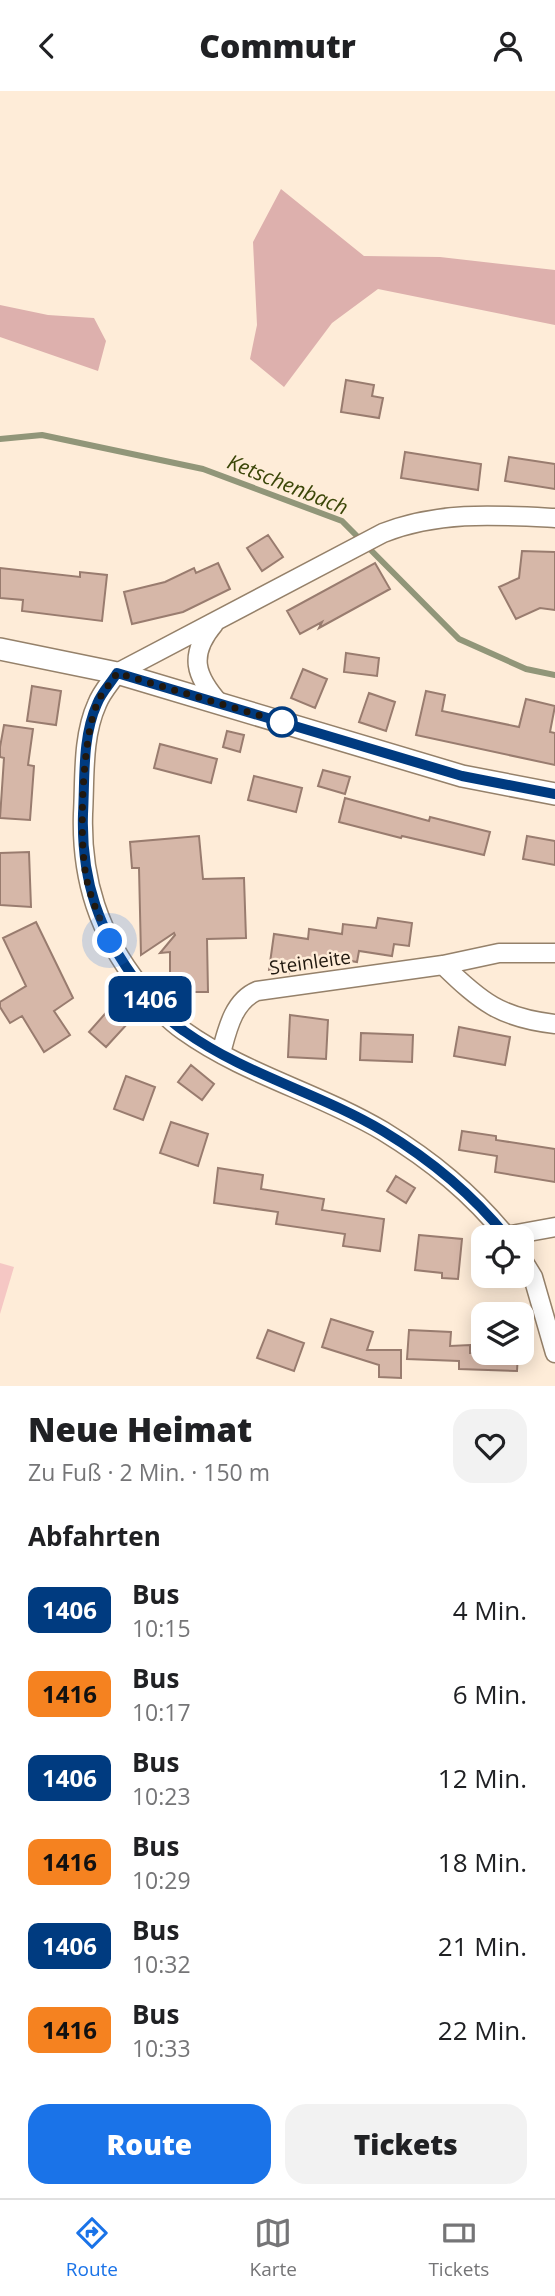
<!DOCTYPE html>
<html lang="de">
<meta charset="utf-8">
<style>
:root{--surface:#fff;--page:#f2f2f2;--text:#202124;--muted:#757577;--line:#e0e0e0;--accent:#1a73e8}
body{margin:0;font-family:"Open Sans",sans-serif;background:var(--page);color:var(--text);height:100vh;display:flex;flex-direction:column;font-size:26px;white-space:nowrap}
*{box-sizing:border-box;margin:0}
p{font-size:23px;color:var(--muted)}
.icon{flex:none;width:38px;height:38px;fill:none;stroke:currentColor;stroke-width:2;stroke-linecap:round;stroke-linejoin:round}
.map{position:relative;height:1295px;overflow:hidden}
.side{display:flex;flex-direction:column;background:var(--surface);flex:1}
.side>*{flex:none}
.badge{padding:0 14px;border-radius:10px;font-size:24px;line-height:46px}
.tools{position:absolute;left:471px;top:1134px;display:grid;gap:14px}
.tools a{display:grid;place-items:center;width:63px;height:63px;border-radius:14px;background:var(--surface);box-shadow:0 4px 18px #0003;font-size:35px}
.you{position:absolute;width:35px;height:35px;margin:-18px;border:5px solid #fff;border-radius:50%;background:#1a73e8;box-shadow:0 0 0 10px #1a73e833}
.map>.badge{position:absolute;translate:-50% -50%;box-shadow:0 0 0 4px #fff}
h2{padding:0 28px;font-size:26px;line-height:63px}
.round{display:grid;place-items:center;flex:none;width:74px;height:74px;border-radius:21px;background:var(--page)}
.overview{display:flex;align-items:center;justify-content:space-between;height:119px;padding:0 28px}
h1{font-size:33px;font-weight:800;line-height:52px}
.cta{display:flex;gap:14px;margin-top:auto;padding:14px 28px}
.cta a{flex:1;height:80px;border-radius:21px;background:var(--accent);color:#fff;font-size:28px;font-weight:800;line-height:80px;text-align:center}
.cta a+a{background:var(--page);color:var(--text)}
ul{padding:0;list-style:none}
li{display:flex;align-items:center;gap:21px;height:84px;padding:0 28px}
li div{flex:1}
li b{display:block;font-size:26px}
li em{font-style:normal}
li .badge{min-width:77px;font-weight:700;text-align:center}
header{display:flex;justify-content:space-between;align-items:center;height:91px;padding:0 28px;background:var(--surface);font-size:32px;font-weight:800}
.tab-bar{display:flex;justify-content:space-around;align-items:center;height:98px;border-top:2px solid var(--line);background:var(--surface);font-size:19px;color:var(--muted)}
.tab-bar a{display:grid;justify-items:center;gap:4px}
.tab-bar .selected{color:var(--accent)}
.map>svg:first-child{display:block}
</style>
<header><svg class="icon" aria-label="back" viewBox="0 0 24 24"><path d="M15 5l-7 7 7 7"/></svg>Commutr<svg class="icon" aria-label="person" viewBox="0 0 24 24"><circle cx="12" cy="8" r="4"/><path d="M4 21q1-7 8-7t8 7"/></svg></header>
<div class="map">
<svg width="555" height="1295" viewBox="0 0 555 1295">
<rect width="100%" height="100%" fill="#feecd8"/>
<path fill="#f5c7c4" d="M 0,1172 L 14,1176 L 0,1223 Z"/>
<path fill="#ddb0ad" d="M 281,98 L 364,165 L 440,166 L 555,179 L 555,234 L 378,198 L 332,232 L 284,296 L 250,268 L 257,234 L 253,151 Z
M 0,214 L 48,224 L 94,227 L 106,250 L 98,280 L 0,246 Z"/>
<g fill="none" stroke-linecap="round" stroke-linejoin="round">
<path stroke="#919679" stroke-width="6" d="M 0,348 L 42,344 L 203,378 L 342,430 L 459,548 L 526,578 L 555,584"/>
</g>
<path fill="#d6b7a8" stroke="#997c6f" stroke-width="2" d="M 346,289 L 374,294 L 372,305 L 383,307 L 379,327 L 341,321 Z
M 405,361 L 481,373 L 478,399 L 401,387 Z
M 509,366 L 555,373 L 555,398 L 505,390 Z
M 268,444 L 283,466 L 262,480 L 247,457 Z
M 522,460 L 555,461 L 555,519 L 540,517 L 516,528 L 499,496 L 519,487 Z
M 218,472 L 230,498 L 183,521 L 132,533 L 124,501 L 165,491 L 194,477 L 196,482 Z
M 375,472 L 390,498 L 319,537 L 322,531 L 300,543 L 287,520 Z
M 0,477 L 80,486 L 80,481 L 107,484 L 102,530 L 22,520 L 23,509 L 0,507 Z
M 346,562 L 379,567 L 377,585 L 344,581 Z
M 303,578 L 327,588 L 315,617 L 291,607 Z
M 32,595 L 61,600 L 56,634 L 27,630 Z
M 426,600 L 445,604 L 442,620 L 519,636 L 526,608 L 555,615 L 550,641 L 555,642 L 555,674 L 416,644 Z
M 369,602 L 395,611 L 386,640 L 359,631 Z
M 4,634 L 33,638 L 28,674 L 34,675 L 30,729 L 0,727 L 4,667 L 0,666 L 0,656 Z
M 227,640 L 244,644 L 240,661 L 223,656 Z
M 160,653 L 217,668 L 211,692 L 154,677 Z
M 323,679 L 350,686 L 345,703 L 318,695 Z
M 254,685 L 302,697 L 296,721 L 248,709 Z
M 345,707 L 429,730 L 430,726 L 490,741 L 484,764 L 402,745 L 401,747 L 339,731 Z
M 199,745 L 203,788 L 244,787 L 246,847 L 207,848 L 208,901 L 183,901 L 183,886 L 170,886 L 170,861 L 160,862 L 175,844 L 174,842 L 141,864 L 139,777 L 132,777 L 130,751 Z
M 527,745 L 555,750 L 555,774 L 523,768 Z
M 29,761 L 31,816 L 0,814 L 0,762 Z
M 378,827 L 412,832 L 409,855 L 394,853 L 392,865 L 359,860 L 357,871 L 327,866 L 325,876 L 291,871 L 289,882 L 269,879 L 274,843 L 308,848 L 309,838 L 342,843 L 343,833 L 376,837 Z
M 36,831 L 73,907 L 54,920 L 70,944 L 44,961 L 22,925 L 10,932 L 0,916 L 0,911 L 26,895 L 3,847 Z
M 111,916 L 128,932 L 106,956 L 89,941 Z
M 290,924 L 328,929 L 326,968 L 288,966 Z
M 459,936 L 510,946 L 505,974 L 454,965 Z
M 361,942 L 413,944 L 412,971 L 360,969 Z
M 191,974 L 214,993 L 202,1009 L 178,991 Z
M 126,985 L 155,996 L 143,1029 L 114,1018 Z
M 171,1031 L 208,1043 L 198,1075 L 160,1062 Z
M 462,1040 L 496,1045 L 496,1049 L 555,1058 L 555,1091 L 495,1081 L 497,1065 L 459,1059 Z
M 218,1077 L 263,1084 L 261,1098 L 324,1108 L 322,1119 L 384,1128 L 380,1160 L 343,1155 L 345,1143 L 276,1133 L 278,1121 L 214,1112 Z
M 396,1085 L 415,1097 L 406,1112 L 387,1100 Z
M 419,1144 L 462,1148 L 458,1188 L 442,1187 L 442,1182 L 415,1179 Z
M 331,1228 L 373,1241 L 367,1259 L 401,1259 L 401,1287 L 379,1286 L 379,1274 L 322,1256 Z
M 268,1239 L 304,1252 L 294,1280 L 257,1267 Z
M 409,1239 L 451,1241 L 450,1255 L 470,1254 L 470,1262 L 518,1262 L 517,1280 L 459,1278 L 459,1270 L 407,1268 Z"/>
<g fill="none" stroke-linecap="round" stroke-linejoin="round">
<g stroke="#95816a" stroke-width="21">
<path id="minor" d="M 214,533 C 188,564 195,585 220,613
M 443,874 C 481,911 501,927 555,933
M 221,962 C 227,940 233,910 257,900 L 443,874 L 499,862 L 555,862
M 506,1145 L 555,1136
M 507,1146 C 471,1102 432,1070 383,1040 C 319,1002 244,983 184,940 C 166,928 153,911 140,895 C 99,843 81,789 83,723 C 85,687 82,646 97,613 C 101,602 111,591 117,582 L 383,442 C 439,420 496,424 555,427
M 522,1168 L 533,1186 L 555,1262"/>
</g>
<g stroke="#95816a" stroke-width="24">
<path id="tertiary" d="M 0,558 L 117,582 L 462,685 L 555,703"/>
</g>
<use href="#minor" stroke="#fff" stroke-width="18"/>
<use href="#tertiary" stroke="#fff" stroke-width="21"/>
</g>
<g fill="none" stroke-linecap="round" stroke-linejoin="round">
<g stroke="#fff" stroke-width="16">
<path id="line" d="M 507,1146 C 472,1103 431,1069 383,1040 C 319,1002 244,983 184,940 C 166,928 153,911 140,895 C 99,842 81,789 83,723 C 85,687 82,646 97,613 C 101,602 111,592 117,582 L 462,685 L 555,703"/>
</g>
<use href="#line" stroke="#003b80" stroke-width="10"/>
<path stroke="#20180f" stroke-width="7" stroke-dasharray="0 12.6" d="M 110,850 C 101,831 92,811 87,790 C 78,752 82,648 97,613 C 101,602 111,592 117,582 L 285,632 L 282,631"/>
</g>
<circle fill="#fff" stroke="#003b80" stroke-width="3.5" cx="282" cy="631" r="14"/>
<g text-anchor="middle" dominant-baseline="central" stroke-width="5" stroke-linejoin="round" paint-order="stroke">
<g font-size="19" fill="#20180f" stroke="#feecd8">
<text transform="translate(310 871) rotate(-8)">Steinleite</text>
</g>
<g font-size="21" font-style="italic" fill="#3b4608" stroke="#feecd8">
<text transform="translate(288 393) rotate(22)">Ketschenbach</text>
</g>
</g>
</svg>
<div class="tools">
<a><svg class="icon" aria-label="locate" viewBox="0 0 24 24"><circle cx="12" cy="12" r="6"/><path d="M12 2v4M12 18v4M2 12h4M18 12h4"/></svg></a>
<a><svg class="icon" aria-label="layers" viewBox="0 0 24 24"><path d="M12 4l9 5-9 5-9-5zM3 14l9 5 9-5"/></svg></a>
</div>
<div class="you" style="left:110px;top:850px"></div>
<b class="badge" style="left:150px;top:908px;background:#003b80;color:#fff">1406</b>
</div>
<section class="side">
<div class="overview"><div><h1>Neue Heimat</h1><p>Zu Fuß · 2 Min. · 150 m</p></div><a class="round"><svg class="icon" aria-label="heart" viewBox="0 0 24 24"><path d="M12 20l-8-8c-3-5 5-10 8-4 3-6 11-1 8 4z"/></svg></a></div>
<h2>Abfahrten</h2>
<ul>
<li><span class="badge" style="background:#003b80;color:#fff">1406</span><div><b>Bus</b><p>10:15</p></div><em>4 Min.</em></li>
<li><span class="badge" style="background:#f58220;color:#111">1416</span><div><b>Bus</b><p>10:17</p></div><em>6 Min.</em></li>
<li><span class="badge" style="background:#003b80;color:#fff">1406</span><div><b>Bus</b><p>10:23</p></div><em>12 Min.</em></li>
<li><span class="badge" style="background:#f58220;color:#111">1416</span><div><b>Bus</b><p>10:29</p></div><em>18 Min.</em></li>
<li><span class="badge" style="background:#003b80;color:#fff">1406</span><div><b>Bus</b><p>10:32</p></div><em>21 Min.</em></li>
<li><span class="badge" style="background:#f58220;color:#111">1416</span><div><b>Bus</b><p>10:33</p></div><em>22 Min.</em></li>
</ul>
<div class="cta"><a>Route</a><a>Tickets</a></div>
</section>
<nav class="tab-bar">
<a class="selected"><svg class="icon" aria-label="directions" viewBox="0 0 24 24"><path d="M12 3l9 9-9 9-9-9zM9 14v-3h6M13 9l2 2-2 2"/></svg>Route</a>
<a><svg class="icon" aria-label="map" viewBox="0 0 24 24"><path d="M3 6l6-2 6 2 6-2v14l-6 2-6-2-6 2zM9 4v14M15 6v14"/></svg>Karte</a>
<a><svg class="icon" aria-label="tickets" viewBox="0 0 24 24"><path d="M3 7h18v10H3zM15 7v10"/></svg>Tickets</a>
</nav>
